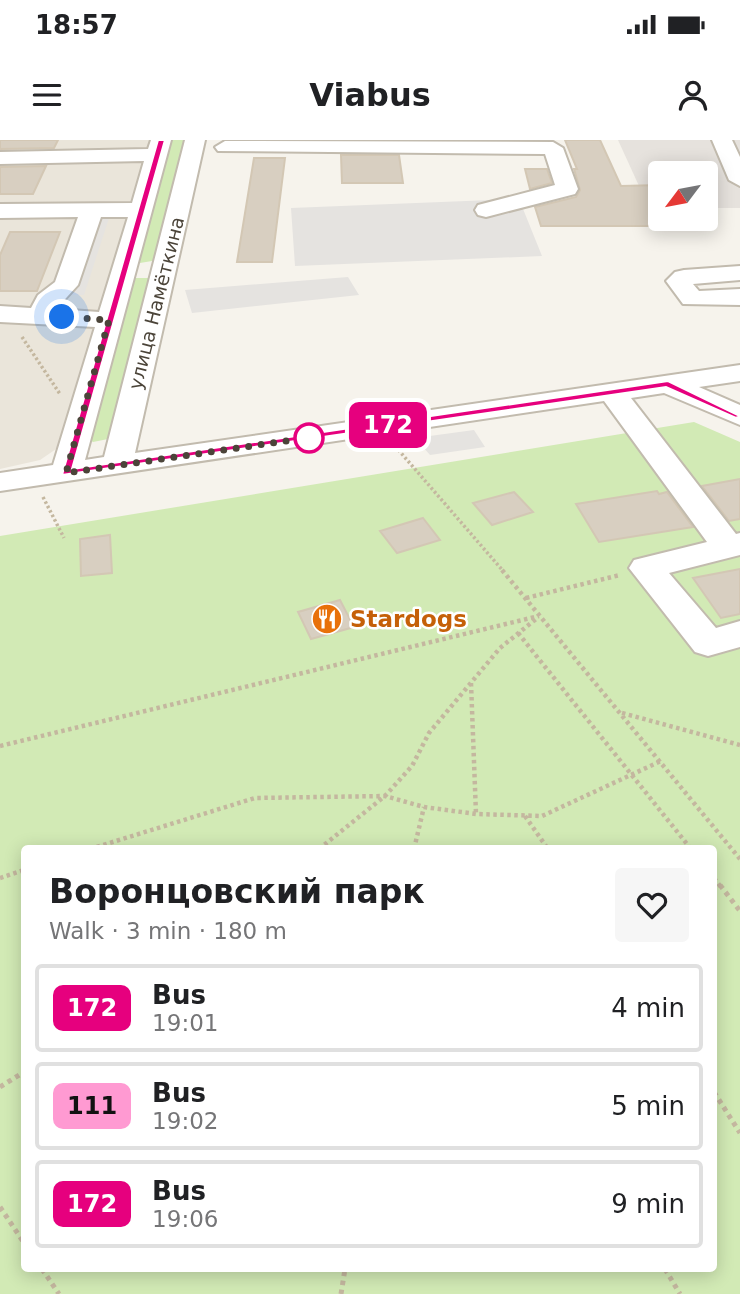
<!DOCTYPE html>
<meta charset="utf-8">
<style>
:root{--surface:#fff;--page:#f6f6f6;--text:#202124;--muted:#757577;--line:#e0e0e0}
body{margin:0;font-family:"DejaVu Sans",sans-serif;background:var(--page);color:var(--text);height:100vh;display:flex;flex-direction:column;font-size:26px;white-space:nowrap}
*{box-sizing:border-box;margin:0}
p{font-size:23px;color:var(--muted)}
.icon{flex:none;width:38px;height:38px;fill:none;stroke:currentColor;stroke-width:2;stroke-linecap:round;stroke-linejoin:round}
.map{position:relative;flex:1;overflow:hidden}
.panel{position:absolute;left:21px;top:705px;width:696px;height:427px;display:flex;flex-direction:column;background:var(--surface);border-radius:7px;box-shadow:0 4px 18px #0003}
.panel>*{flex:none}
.badge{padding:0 14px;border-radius:10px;font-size:24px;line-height:46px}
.needle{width:46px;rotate:238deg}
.controls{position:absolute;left:648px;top:21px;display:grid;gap:14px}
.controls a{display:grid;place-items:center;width:70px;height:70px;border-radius:7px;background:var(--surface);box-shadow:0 4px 18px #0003;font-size:35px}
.you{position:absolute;width:35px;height:35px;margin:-18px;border:5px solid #fff;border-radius:50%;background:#1a73e8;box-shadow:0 0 0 10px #1a73e833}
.map>.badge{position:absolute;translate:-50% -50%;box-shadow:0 0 0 4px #fff}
.round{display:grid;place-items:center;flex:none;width:74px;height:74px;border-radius:7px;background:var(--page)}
.summary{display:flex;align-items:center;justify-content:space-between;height:119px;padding:0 28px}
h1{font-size:33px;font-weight:800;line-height:52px}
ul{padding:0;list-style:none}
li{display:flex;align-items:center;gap:21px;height:88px;margin:0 14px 10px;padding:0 14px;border:4px solid var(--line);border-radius:7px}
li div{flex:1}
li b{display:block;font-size:26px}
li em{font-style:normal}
li .badge{min-width:77px;font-weight:700;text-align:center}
.status{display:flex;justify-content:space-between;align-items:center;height:49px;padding:0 35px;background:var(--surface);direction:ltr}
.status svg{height:19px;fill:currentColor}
header{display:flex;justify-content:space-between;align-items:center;height:91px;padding:0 28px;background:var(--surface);font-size:32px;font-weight:800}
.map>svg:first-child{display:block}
</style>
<div class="status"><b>18:57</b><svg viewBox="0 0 49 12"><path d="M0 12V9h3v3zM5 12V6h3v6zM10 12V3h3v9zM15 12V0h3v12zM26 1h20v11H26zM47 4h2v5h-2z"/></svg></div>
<header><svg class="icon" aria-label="menu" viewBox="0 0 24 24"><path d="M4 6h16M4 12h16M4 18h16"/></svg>Viabus<svg class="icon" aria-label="person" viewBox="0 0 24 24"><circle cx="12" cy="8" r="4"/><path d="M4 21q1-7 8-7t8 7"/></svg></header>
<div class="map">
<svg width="740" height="1154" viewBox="0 0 740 1154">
<rect width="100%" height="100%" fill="#f6f3ec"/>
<path fill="#eae5da" d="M 0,0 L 153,0 L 59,307 L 40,320 L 0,329 Z"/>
<path fill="#e6e2dd" d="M 618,0 L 740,0 L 740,68 L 705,68 L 705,33 L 660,33 L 660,69 L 650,70 Z"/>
<path fill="#d2eab5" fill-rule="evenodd" d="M 169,0 L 188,0 L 158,120 L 140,123 L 137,121 Z
M 130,138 L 151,138 L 113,298 L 93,302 L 87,298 Z
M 694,282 L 740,302 L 740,1154 L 0,1154 L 0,396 ZM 24,709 L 714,709 L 714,1129 L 24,1129 Z"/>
<path fill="#e5e3e0" d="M 519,59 L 542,116 L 295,126 L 291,68 Z
M 97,75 L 110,75 L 84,155 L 70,155 Z
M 348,137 L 359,155 L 192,173 L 185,150 Z
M 474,290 L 485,307 L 430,315 L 415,298 Z"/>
<path fill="#d8cfc1" stroke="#d3c7b4" stroke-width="2" d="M 0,0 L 58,0 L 54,8 L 0,9 Z
M 565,0 L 600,0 L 621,46 L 660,45 L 660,86 L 541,86 L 535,67 L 576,57 L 580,50 L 574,29 L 577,29 Z
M 341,15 L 399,15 L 403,43 L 342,43 Z
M 254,18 L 285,18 L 272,122 L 237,122 Z
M 46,26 L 33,54 L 0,54 L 0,27 Z
M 525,29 L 547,29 L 552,43 L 530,49 Z
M 10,92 L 60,92 L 37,151 L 0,151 L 0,115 Z
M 740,339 L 740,379 L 729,381 L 702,346 Z
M 657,351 L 659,354 L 667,352 L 693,387 L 599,402 L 576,364 Z
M 514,352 L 533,372 L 492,385 L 473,363 Z
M 423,378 L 440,400 L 397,413 L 380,391 Z
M 110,395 L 112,433 L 81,436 L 80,399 Z
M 740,429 L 740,474 L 721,478 L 693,438 Z
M 340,460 L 354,487 L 311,499 L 298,472 Z"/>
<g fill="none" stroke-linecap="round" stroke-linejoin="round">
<g stroke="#c2bbae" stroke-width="4">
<path id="minor" d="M 151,0 L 171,0 L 85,320 L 104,317 L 185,0 L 205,0 L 135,313 L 740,225 L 740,241 L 699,247 L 740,265 L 740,285 L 664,253 L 631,258 L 736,394 L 740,393 L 740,415 L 669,433 L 716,488 L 740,481 L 740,507 L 708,516 L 695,512 L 629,428 L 634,420 L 707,402 L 604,261 L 0,351 L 0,333 L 53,325 L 95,187 L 0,182 L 0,166 L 31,168 L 38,155 L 55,142 L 78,77 L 0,78 L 0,64 L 132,63 L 144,21 L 0,24 L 0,12 L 148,9 ZM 101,77 L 128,77 L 99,172 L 56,169 L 78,145 Z
M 712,0 L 732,0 L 740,17 L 740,46 L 729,40 Z
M 225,1 L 553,2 L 563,8 L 578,49 L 575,54 L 486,77 L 478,75 L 475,70 L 478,65 L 555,45 L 545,14 L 218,11 L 215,7 Z
M 740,126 L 740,140 L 693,144 L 699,151 L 740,149 L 740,165 L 683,164 L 666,141 L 675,132 L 684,130 Z"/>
</g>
<path stroke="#c4b79f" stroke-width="3.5" stroke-dasharray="2.5 2.5" stroke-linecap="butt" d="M 22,197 L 60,254
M 395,306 L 504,432
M 43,357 L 64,398"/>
<path stroke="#c4b79f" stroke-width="4.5" stroke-dasharray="3.5 3.5" stroke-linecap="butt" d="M 502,430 L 740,719
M 526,458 L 620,435
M 518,493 L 691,709
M 471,543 L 476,674
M 622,573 L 740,605
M 0,606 L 539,476
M 525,676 L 548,709
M 90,709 L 255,658 L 385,656 L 424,667 L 476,674 L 542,676 L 661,621
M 319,709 L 385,656 L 412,626 L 429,593 L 500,508 L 536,479
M 414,709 L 424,667
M 0,738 L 24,730
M 714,738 L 721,747"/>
<path stroke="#c4b79f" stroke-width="5" stroke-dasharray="4.5 4.5" stroke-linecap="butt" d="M 720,745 L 740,771
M 0,947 L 24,932
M 714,952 L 740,993
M 0,1067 L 24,1103
M 42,1129 L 59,1154
M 665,1129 L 680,1154
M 341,1154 L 345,1129"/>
<use href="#minor" fill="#fff" fill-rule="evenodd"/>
</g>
<path fill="#e6007e" stroke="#fff" stroke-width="2" d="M 158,0 L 165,0 L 72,329 L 668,241 L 740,276 L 736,278 L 666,247 L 62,335 Z"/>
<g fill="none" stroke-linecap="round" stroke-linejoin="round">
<path stroke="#4b4439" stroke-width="7" stroke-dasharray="0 12.6" d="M 62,177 L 109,180 L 66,333 L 313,297 L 309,298"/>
</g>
<defs>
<g id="restaurant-disc" transform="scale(1.575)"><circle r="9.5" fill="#e8710a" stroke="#fff"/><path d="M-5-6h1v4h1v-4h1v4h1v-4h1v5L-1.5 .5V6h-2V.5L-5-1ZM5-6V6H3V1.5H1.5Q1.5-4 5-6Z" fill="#fff"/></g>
</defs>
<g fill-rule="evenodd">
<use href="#restaurant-disc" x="327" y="479"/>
</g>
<circle fill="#fff" stroke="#e6007e" stroke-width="3.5" cx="309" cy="298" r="14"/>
<g text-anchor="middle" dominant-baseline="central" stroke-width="5" stroke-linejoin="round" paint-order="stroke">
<g font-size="19" fill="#4b4439" stroke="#fff">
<text transform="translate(156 163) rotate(-76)">улица Намёткина</text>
</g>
<g font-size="23" font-weight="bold" fill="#c56008" stroke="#fff" text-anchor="start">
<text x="350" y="479">Stardogs</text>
</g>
</g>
</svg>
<div class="controls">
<a><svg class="needle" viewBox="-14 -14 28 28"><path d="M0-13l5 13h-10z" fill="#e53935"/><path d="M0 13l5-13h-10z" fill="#757577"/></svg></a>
</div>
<div class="you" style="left:62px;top:177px"></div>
<b class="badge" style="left:388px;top:285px;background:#e6007e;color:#fff">172</b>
<section class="panel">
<div class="summary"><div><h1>Воронцовский парк</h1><p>Walk · 3 min · 180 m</p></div><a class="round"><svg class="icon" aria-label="heart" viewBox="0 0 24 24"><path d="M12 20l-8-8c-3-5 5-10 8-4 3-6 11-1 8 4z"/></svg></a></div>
<ul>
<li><span class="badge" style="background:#e6007e;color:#fff">172</span><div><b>Bus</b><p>19:01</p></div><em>4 min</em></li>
<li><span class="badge" style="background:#ff9ad2;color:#111">111</span><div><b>Bus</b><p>19:02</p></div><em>5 min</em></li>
<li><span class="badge" style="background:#e6007e;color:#fff">172</span><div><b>Bus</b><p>19:06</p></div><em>9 min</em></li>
</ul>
</section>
</div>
